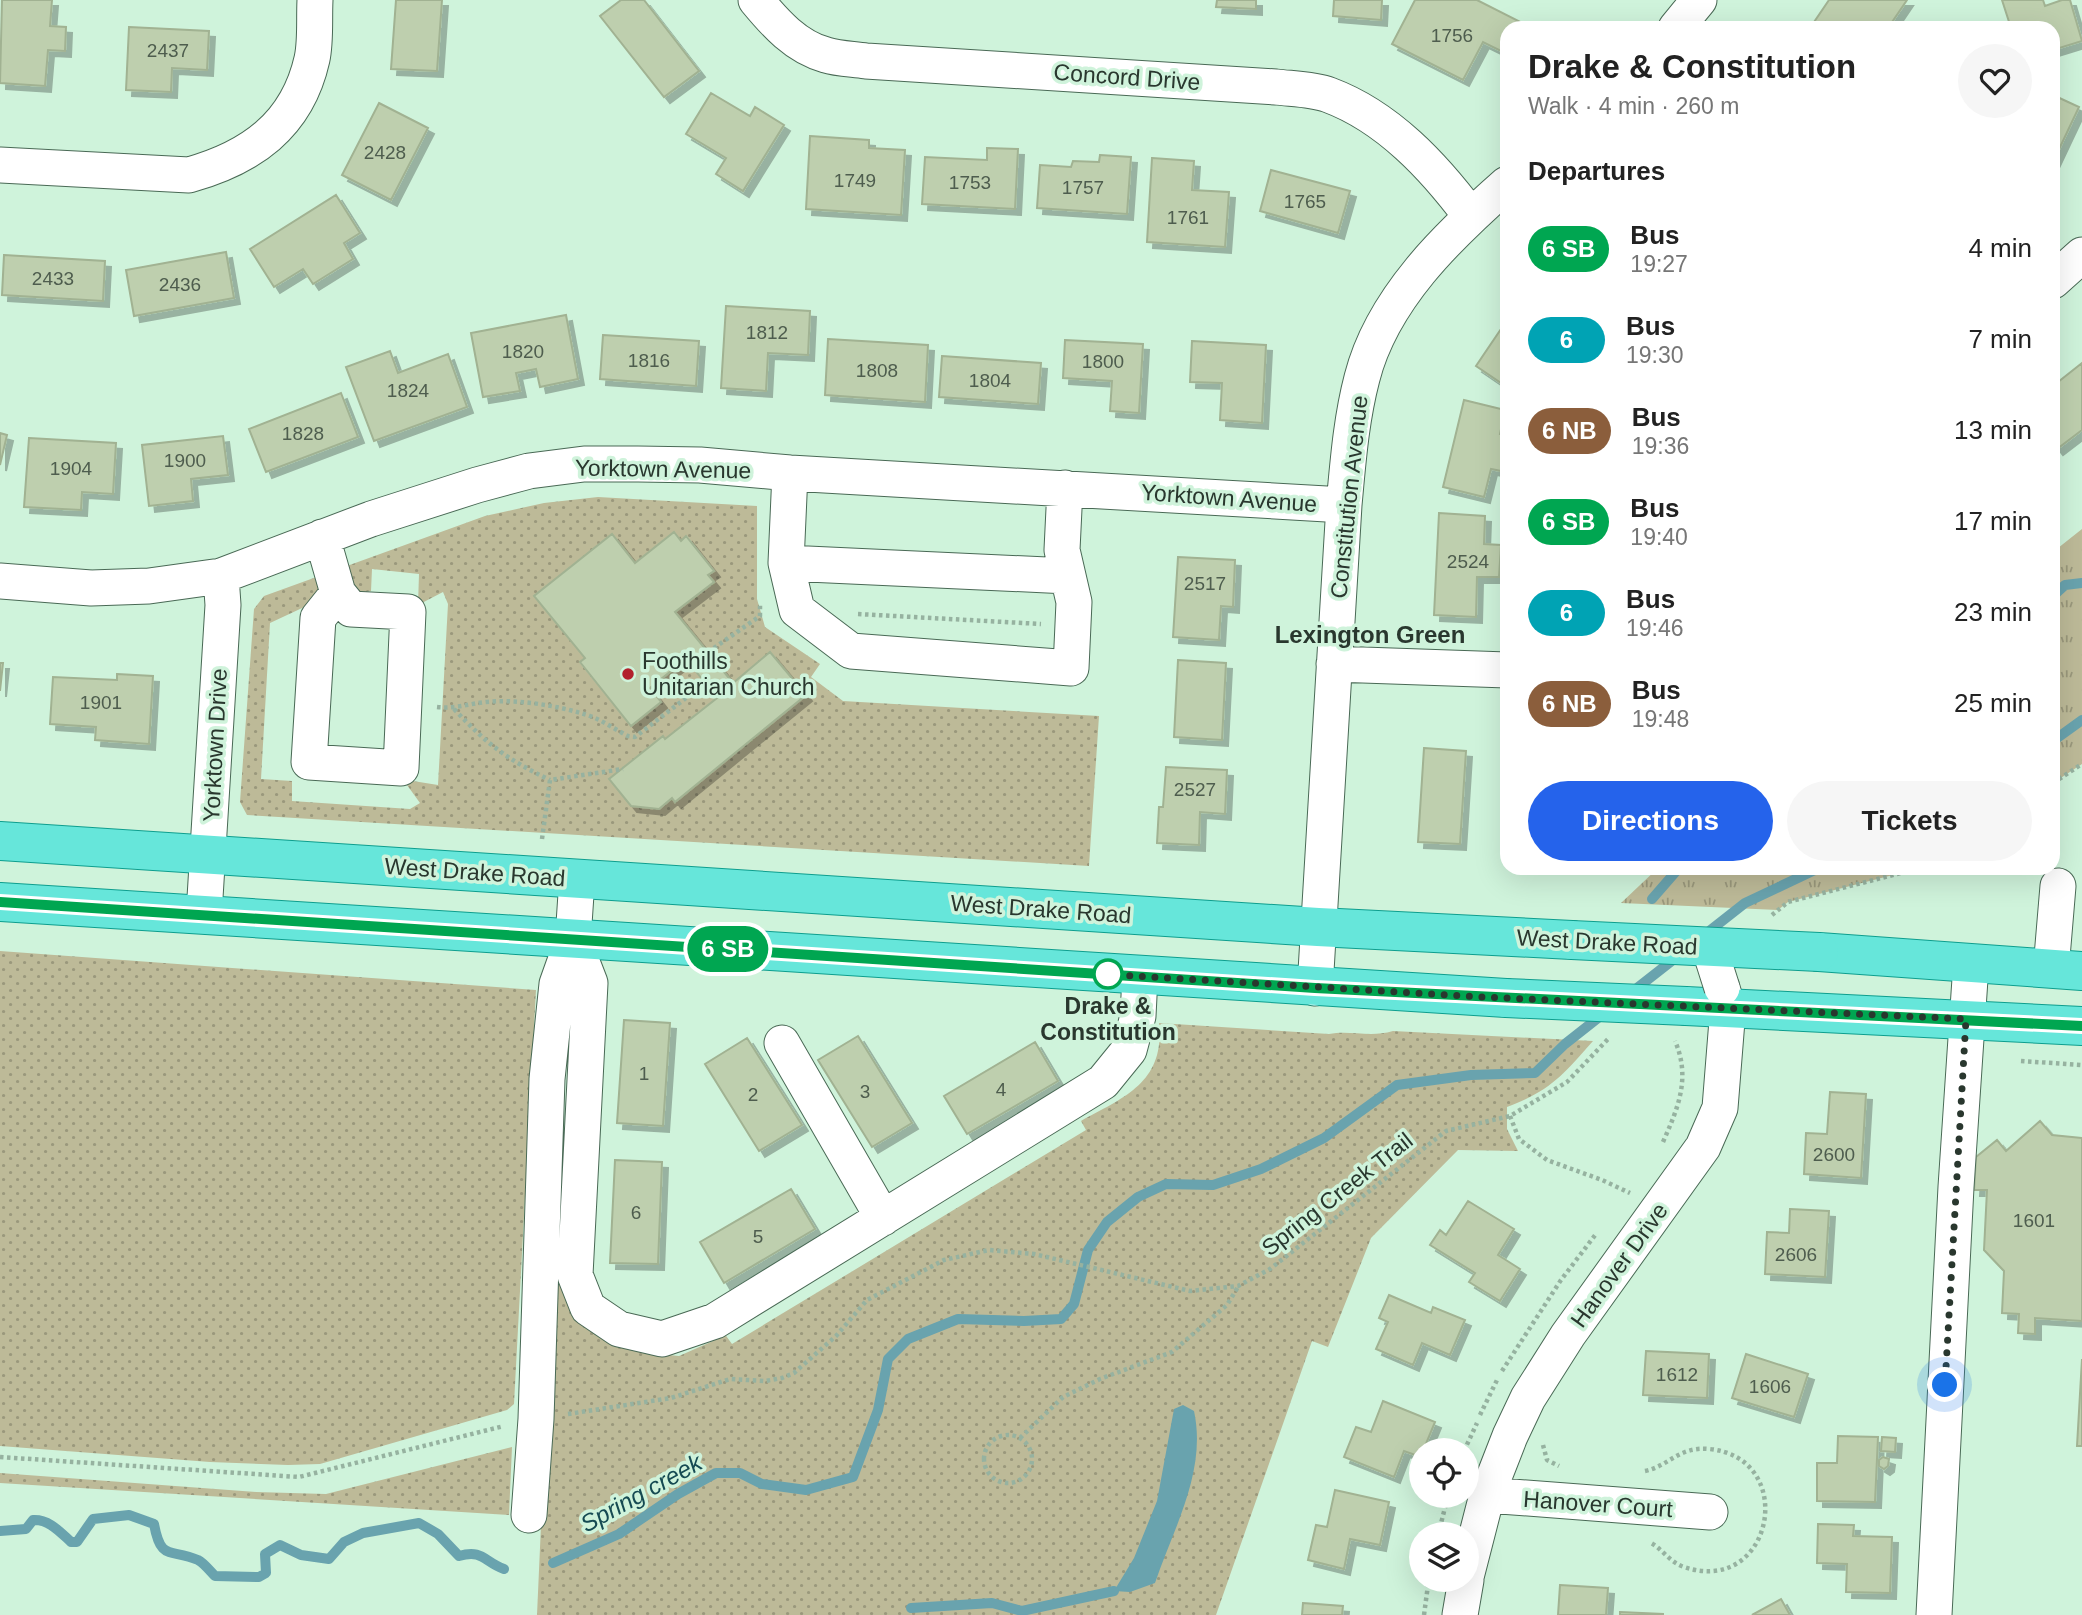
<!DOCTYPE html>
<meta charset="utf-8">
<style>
:root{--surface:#fff;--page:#f6f6f6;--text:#222;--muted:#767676;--accent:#2563eb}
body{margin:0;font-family:Helvetica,sans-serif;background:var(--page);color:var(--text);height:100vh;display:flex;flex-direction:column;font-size:26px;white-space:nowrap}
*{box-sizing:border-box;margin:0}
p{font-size:23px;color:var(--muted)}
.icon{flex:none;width:38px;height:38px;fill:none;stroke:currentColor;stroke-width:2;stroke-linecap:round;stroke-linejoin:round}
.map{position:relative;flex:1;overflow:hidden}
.side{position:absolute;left:1500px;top:21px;width:560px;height:854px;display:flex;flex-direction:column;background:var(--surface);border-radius:21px;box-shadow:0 7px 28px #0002}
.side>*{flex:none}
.badge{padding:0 14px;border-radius:23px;font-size:24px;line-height:46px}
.tools{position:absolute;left:1409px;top:1438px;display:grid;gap:14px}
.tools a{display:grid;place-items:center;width:70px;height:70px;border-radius:50%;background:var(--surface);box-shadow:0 7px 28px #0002;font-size:35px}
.you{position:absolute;width:35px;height:35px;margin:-18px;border:5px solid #fff;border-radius:50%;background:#1a73e8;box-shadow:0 0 0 10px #1a73e833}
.map>.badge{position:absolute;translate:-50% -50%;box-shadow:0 0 0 4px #fff}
h2{padding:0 28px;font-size:26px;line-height:63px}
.round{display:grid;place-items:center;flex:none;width:74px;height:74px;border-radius:37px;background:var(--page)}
.head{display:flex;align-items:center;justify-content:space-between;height:119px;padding:0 28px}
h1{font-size:33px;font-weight:600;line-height:52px}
.action{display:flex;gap:14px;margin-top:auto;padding:14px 28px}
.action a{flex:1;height:80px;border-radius:42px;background:var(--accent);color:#fff;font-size:28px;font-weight:600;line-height:80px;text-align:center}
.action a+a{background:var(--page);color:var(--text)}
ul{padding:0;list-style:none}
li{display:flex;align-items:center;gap:21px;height:91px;padding:0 28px}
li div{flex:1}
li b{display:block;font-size:26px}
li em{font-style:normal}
li .badge{min-width:77px;font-weight:700;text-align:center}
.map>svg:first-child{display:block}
</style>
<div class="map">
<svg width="2082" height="1615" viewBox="0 0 2082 1615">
<defs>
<pattern id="grass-dots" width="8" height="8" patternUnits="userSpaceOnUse" patternTransform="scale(1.75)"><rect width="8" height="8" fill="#bdba98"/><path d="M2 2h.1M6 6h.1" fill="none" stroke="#9a987c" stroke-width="1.8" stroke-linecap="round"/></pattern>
<pattern id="park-tufts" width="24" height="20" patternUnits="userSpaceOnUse" patternTransform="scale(1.75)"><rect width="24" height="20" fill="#bdba98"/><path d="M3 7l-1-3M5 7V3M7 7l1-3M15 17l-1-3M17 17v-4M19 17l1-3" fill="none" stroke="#9a987c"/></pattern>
<filter id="shadow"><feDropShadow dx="6" dy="6" stdDeviation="0" flood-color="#0004"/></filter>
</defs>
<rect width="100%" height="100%" fill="#cff3db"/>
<path fill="url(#grass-dots)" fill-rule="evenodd" d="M 598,497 L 757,506 L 757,599 L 765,627 L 820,664 L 811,677 L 843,701 L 1099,716 L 1089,866 L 247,815 L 240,802 L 254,609 L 264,596 L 485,516 L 544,503 ZM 674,532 L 681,541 L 687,536 L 714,570 L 708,575 L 714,582 L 675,612 L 733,683 L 672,798 L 659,809 L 631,806 L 610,780 L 663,737 L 665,739 L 717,698 L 686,659 L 650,688 L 661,702 L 631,726 L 580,663 L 585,658 L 535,597 L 635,563 ZM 372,569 L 419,574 L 418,605 L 443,592 L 448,604 L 438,785 L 413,781 L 407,785 L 420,803 L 410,809 L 292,801 L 292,781 L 261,779 L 270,623 L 315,602 L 371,591 Z
M 0,951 L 536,990 L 514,1404 L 507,1410 L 320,1464 L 288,1465 L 210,1462 L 0,1446 Z
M 1159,1023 L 1329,1034 C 1351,1030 1370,1038 1393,1031 L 1593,1041 C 1563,1075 1550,1091 1507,1107 L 1507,1129 L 1518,1151 L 1458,1150 L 1371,1238 L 1328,1347 L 1312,1341 L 1216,1615 L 537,1615 L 553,1256 L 599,1334 L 639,1352 L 679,1356 L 713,1341 L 724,1333 L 732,1344 L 1086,1130 L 1081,1121 C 1125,1097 1165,1082 1159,1023 Z
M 512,1447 L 509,1515 L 0,1483 L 0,1473 L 256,1492 L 326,1494 Z"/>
<path fill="url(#park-tufts)" d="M 2082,529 L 2082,764 L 2053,783 L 2053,552 Z
M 1658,868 L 1920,868 L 1788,902 L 1778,910 L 1621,903 Z"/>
<path fill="#69a3ae" d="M 1183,1405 L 1194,1411 C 1207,1471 1174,1527 1155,1583 L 1130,1592 L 1114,1591 L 1134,1558 L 1157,1501 L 1174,1409 Z"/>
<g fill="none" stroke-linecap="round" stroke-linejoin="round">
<path stroke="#69a3ae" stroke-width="10" d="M 2053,596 L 2065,585 L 2082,583
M 2053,741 L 2082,720
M 1652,899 L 1679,868
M 1703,936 L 1745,903 L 1819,868
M 1632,992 L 1678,956
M 0,1531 L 26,1529 L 33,1520 C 49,1519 60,1532 71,1542 L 77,1542 L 93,1519 L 129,1515 L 154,1524 C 161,1562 170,1548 198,1560 C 204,1563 210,1571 215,1576 L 259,1577 L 266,1573 L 265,1554 L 280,1545 L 301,1555 L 329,1559 L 344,1542 L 363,1533 L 419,1523 L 438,1534 L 459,1556 C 483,1549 484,1562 504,1569
M 553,1563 L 619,1534 L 678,1494 L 716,1473 L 740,1473 L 762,1484 L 806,1490 L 853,1477 L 878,1410 L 888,1359 L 908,1339 L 958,1319 L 1024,1321 L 1061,1319 L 1074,1304 L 1088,1250 L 1107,1222 L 1138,1197 L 1166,1184 L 1213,1185 L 1261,1169 L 1324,1138 L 1397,1085 L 1471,1075 L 1535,1073 L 1565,1044 L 1603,1014
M 911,1608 L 992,1603 L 1022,1611 L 1114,1591"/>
</g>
<path fill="#becfae" stroke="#a1b292" stroke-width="2" filter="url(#shadow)" d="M 2,0 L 52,0 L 50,26 L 66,27 L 65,51 L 48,50 L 45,86 L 0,83 Z
M 396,0 L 442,0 L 437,71 L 391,69 Z
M 621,0 L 644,0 L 699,71 L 664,97 L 600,16 Z
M 1217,0 L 1256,0 L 1256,9 L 1216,7 Z
M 1334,0 L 1382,0 L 1381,20 L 1333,16 Z
M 1415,0 L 1477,0 L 1532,28 L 1507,28 L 1507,54 L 1483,42 L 1463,80 L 1392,44 Z
M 1829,0 L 1907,0 L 1888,28 L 1870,28 L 1861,23 L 1858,28 L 1810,28 Z
M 2002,0 L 2043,0 L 2045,6 L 2062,0 L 2070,0 L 2082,41 L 2053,50 L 2053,28 L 2011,28 Z
M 129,27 L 209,31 L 207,70 L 172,68 L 171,92 L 126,90 Z
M 711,93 L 750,116 L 755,107 L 784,125 L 743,191 L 716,174 L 726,158 L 686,134 Z
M 2053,95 L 2079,107 L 2053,162 Z
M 379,103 L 428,128 L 391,200 L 342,175 Z
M 810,136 L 869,140 L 869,148 L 905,150 L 901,215 L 806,209 Z
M 987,148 L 1018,149 L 1015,209 L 922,204 L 925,157 L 987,160 Z
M 1100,155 L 1131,157 L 1127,214 L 1037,208 L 1040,165 L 1071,167 L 1073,161 L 1099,162 Z
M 1152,158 L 1194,161 L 1192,190 L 1229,192 L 1225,247 L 1147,242 Z
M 1271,170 L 1350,191 L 1338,233 L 1260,211 Z
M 336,195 L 360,233 L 344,243 L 353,259 L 313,284 L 303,269 L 274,287 L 250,249 Z
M 226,252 L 234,298 L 134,316 L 126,270 Z
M 4,255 L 105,261 L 103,301 L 2,295 Z
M 726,306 L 810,311 L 808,355 L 768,353 L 766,391 L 721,388 Z
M 566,315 L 578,379 L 540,387 L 536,369 L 516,373 L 520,391 L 483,397 L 471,333 Z
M 1503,326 L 1507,328 L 1507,387 L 1476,366 Z
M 603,335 L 699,341 L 696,386 L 600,379 Z
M 828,339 L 928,345 L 925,402 L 825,395 Z
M 1065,340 L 1143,344 L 1139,413 L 1110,411 L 1112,381 L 1063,378 Z
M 1192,341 L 1266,345 L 1262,423 L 1220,420 L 1222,383 L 1190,382 Z
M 390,351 L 398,373 L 448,354 L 467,407 L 374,441 L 346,367 Z
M 942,356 L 1041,363 L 1038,404 L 939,397 Z
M 2082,363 L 2082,430 L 2057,449 L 2053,444 L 2053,386 Z
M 341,393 L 358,437 L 266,472 L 249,429 Z
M 1464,400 L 1505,410 L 1500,434 L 1507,436 L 1506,472 L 1491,469 L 1484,497 L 1443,487 Z
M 0,433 L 7,435 L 0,465 Z
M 223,436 L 228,475 L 191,479 L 193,501 L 149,506 L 142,445 Z
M 29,438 L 116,443 L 113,494 L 82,492 L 81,510 L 24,507 Z
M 1439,513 L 1485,516 L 1484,544 L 1501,545 L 1499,577 L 1477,577 L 1476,617 L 1434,615 Z
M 674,532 L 681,541 L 686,536 L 714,571 L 708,575 L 714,582 L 675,612 L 733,683 L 770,652 L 806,695 L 675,802 L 672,798 L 659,809 L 631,806 L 609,779 L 663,736 L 665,739 L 717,698 L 686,659 L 650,688 L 661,702 L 631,726 L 580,662 L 585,658 L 534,596 L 612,534 L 635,563 Z
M 1178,557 L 1235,560 L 1233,607 L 1221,606 L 1219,640 L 1173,637 Z
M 1178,660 L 1226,663 L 1222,740 L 1174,737 Z
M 0,663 L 3,663 L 0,691 Z
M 117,674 L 153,676 L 149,744 L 95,740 L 96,727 L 50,724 L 53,677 L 117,680 Z
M 1424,748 L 1466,751 L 1460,844 L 1418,842 Z
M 1166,767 L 1227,770 L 1225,814 L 1200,812 L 1199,845 L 1157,843 L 1159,807 L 1163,807 Z
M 624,1020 L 670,1023 L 663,1126 L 617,1123 Z
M 858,1036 L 912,1123 L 872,1147 L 818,1060 Z
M 747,1038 L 802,1125 L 759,1151 L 705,1064 Z
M 1035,1042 L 1058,1081 L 967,1134 L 944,1096 Z
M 1830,1092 L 1866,1094 L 1861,1178 L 1804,1174 L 1806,1133 L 1827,1134 Z
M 2040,1121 L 2052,1135 L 2082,1138 L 2082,1321 L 2035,1318 L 2035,1334 L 2018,1333 L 2019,1314 L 2002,1313 L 2004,1271 L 1984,1250 L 1987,1190 L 1974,1190 L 1976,1157 L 1997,1140 L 2006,1151 Z
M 615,1160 L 662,1162 L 658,1264 L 610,1263 Z
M 791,1189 L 815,1229 L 724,1283 L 700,1242 Z
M 1468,1201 L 1514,1229 L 1498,1255 L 1520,1269 L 1500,1301 L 1469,1282 L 1475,1273 L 1430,1245 L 1440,1230 L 1446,1235 Z
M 1790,1209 L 1829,1211 L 1825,1277 L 1765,1274 L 1767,1232 L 1789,1233 Z
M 1389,1295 L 1431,1313 L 1433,1307 L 1465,1320 L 1450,1355 L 1422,1343 L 1413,1365 L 1376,1349 L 1388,1322 L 1379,1318 Z
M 1646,1351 L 1709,1354 L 1707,1398 L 1643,1395 Z
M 1746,1354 L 1808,1374 L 1794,1417 L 1732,1398 Z
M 2082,1359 L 2082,1446 L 2077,1446 Z
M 1383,1401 L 1435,1422 L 1423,1451 L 1421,1451 L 1421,1457 L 1404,1451 L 1394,1477 L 1344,1457 L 1356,1427 L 1371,1432 Z
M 1838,1436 L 1878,1437 L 1875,1502 L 1817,1501 L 1817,1463 L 1837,1463 Z
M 1882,1437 L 1896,1438 L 1895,1452 L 1881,1451 Z
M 1883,1457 L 1889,1459 L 1888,1466 L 1884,1469 L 1879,1466 L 1879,1460 Z
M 1335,1490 L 1389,1502 L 1380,1545 L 1350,1539 L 1344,1569 L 1308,1560 L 1316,1525 L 1327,1527 Z
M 1818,1524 L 1854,1525 L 1853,1536 L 1892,1537 L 1890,1593 L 1846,1592 L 1847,1564 L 1817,1563 Z
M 1560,1585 L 1608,1588 L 1606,1615 L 1558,1615 Z
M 1781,1599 L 1790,1615 L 1752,1615 Z
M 1303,1603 L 1343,1606 L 1342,1615 L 1302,1615 Z
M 1620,1612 L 1663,1614 L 1663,1615 L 1620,1615 Z"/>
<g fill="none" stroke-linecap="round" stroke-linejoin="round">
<g stroke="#496955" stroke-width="37">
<path id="minor" d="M 756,0 C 775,23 796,47 826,55 C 839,59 853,59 866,61 L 1276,87 C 1293,89 1313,89 1329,95 C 1388,117 1434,167 1470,215
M 1676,28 L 1699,0
M 0,165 L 189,175 C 250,158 297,126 312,59 C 316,41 314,19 315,0
M 2053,281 L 2082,255
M 790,473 L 786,563 L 797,610 L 851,651 L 1071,668 L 1074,602 L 1062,550 L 1065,488
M 322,537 L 338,593 L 318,618 L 309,762 L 401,768 L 408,612 L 351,609 L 338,593
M 786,563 L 1068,576
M 0,581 L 91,588 L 149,586 L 221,576 L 371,519 L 477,485 L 529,471 L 584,464 L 638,464 L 700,465 L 790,473 L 1344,505
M 1334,664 L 1507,670
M 204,914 L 223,605 L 221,576
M 573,939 L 590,983 L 575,1275 L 588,1308 L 619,1329 L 662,1339 L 715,1321 L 1103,1082 L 1129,1050 L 1138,1016 L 1140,976
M 2051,969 L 2058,886
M 1315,988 L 1344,505 C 1348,462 1351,420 1362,378 C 1382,299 1448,236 1507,184
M 782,1043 L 883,1218
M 1487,1495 L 1710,1512
M 529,1515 L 536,1419 L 547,1079 L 557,984 L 573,939 L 577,879
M 1466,1577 L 1487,1495 L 1510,1436 L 1528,1398 L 1568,1335 L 1703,1147 L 1720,1108 L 1728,1008 L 1722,988
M 1460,1615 L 1466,1580
M 1934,1615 L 1956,1187 L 1971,964"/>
</g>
<g stroke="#0e9e8e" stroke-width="40">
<path id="major" d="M 0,841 L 1318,927 L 1572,940
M 0,902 L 1506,998
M 1819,952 L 2082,971
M 1686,1006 L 2082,1026"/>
</g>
<path stroke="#96b2a0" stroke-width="4.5" stroke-dasharray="3.5 3.5" stroke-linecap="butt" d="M 858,614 L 1041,624
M 708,652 L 760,616 L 760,605
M 437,707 C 454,709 468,704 486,702 C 517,699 554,705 584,714 C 599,718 614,729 628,736 L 635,737 L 686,698
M 454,709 C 487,744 506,759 550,780
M 2053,783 L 2082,764
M 542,839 L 550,780 L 623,769
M 1772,915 L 1788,902 L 1920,868
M 2021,1061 L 2082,1065
M 1510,1116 L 1519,1139 L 1547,1160 L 1602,1180 L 1630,1193
M 1663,1142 C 1678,1108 1691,1078 1675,1041
M 1502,1371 L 1561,1280 L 1596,1234
M 568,1414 L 671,1398 L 730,1379 L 765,1381 L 782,1378 L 794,1373 L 836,1336 L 867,1300 L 944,1260 L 989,1250 L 1034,1254 L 1190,1291 L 1238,1286 L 1270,1269 L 1446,1131 L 1510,1116 L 1567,1082 L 1609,1038
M 1480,1415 L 1498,1378
M984 1459a24 24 0 1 1 48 0a24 24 0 1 1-48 0Z
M 1020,1438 L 1063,1397 L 1100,1379 L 1172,1352 L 1227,1305 L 1238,1287
M 1543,1445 L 1547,1460 L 1559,1466
M 1464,1451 L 1477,1423
M 0,1457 L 299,1477 L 504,1426
M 1645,1471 C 1669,1466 1679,1446 1709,1449 C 1799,1457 1774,1597 1684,1567 C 1669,1562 1662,1548 1649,1542
M 1438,1535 L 1448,1496
M 1424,1615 L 1428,1585"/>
<use href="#minor" stroke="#fff" stroke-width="35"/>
<use href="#major" stroke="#66e6da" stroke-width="38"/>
<g stroke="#496955" stroke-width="37" stroke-linecap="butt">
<path id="minor-bridge" d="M 1709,947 L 1722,988"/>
</g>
<g stroke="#0e9e8e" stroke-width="40" stroke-linecap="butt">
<path id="major-bridge" d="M 1572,940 L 1819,952
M 1506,998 L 1686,1006"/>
</g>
<use href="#minor-bridge" stroke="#fff" stroke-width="35"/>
<use href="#major-bridge" stroke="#66e6da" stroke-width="38"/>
</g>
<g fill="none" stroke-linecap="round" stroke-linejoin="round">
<g stroke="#fff" stroke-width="16">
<path id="line" d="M 0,902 L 1315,988 L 2082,1026"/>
</g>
<use href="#line" stroke="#00a651" stroke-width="10"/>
<path stroke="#29372e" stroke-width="7" stroke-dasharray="0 12.6" d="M 1108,974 L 1100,974 L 1483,997 L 1966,1019 L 1945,1385"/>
</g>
<circle fill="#b2212d" stroke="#cff3db" stroke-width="2.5" cx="628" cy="674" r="7"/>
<circle fill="#fff" stroke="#00a651" stroke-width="3.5" cx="1108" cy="974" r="14"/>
<g text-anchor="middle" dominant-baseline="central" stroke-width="7" stroke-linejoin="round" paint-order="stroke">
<g font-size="19" fill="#4e5d4e">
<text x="1452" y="35">1756</text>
<text x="168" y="50">2437</text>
<text x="385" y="152">2428</text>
<text x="855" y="180">1749</text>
<text x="970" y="182">1753</text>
<text x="1083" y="187">1757</text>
<text x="1305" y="201">1765</text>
<text x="1188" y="217">1761</text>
<text x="53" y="278">2433</text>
<text x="180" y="284">2436</text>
<text x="767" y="332">1812</text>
<text x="523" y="351">1820</text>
<text x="649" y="360">1816</text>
<text x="1103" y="361">1800</text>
<text x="877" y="370">1808</text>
<text x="990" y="380">1804</text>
<text x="408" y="390">1824</text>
<text x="303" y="433">1828</text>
<text x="185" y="460">1900</text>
<text x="71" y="468">1904</text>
<text x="1468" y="561">2524</text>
<text x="1205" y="583">2517</text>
<text x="101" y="702">1901</text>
<text x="1195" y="789">2527</text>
<text x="644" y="1073">1</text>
<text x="1001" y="1089">4</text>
<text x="865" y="1091">3</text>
<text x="753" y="1094">2</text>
<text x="1834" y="1154">2600</text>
<text x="636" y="1212">6</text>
<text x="2034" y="1220">1601</text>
<text x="758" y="1236">5</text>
<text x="1796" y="1254">2606</text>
<text x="1677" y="1374">1612</text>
<text x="1770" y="1386">1606</text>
</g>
<g font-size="23" fill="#29372e" stroke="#cff3db">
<text transform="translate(1127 77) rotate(4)">Concord Drive</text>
<text transform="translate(663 469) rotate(1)">Yorktown Avenue</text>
<text transform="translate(1349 497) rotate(-84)">Constitution Avenue</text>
<text transform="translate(1229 498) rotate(4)">Yorktown Avenue</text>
<text transform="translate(215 745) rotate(-87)">Yorktown Drive</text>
<text transform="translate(475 872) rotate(4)">West Drake Road</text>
<text transform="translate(1041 909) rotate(4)">West Drake Road</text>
<text transform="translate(1607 942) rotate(3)">West Drake Road</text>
<text transform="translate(1337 1194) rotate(-38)">Spring Creek Trail</text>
<text transform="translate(1619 1265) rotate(-54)">Hanover Drive</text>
<text transform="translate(1598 1504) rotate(4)">Hanover Court</text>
</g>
<g font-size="23" fill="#29372e" stroke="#cff3db" text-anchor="start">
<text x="642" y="661">Foothills<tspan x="642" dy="26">Unitarian Church</tspan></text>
</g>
<g font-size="23" font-weight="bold" fill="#29372e" stroke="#cff3db">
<text x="1108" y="1006">Drake &amp;<tspan x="1108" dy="26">Constitution</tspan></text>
</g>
<g font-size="24" font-weight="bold" fill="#29372e" stroke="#cff3db">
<text x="1370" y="634">Lexington Green</text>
</g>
<g font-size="24" font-style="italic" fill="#154a52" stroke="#cff3db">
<text transform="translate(641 1493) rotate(-29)">Spring creek</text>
</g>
</g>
</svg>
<div class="tools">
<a><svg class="icon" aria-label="locate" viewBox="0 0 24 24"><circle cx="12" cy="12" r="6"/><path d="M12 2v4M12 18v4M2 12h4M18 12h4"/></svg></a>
<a><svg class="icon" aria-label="layers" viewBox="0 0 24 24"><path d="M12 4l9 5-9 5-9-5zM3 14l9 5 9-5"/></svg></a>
</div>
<div class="you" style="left:1945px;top:1385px"></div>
<b class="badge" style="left:728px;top:949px;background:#00a651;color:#fff">6 SB</b>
<section class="side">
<div class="head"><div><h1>Drake &amp; Constitution</h1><p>Walk · 4 min · 260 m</p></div><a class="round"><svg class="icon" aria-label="heart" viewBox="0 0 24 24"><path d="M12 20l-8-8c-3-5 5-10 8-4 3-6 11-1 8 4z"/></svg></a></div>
<h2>Departures</h2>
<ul>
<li><span class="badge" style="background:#00a651;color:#fff">6 SB</span><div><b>Bus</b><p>19:27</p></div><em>4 min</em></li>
<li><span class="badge" style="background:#00a3b4;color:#fff">6</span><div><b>Bus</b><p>19:30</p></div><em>7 min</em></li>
<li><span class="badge" style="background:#8b5e3c;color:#fff">6 NB</span><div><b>Bus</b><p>19:36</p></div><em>13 min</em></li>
<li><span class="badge" style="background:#00a651;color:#fff">6 SB</span><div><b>Bus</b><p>19:40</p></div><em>17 min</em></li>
<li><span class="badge" style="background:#00a3b4;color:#fff">6</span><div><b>Bus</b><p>19:46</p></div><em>23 min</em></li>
<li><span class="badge" style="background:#8b5e3c;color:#fff">6 NB</span><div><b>Bus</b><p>19:48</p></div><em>25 min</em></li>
</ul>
<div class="action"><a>Directions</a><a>Tickets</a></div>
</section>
</div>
